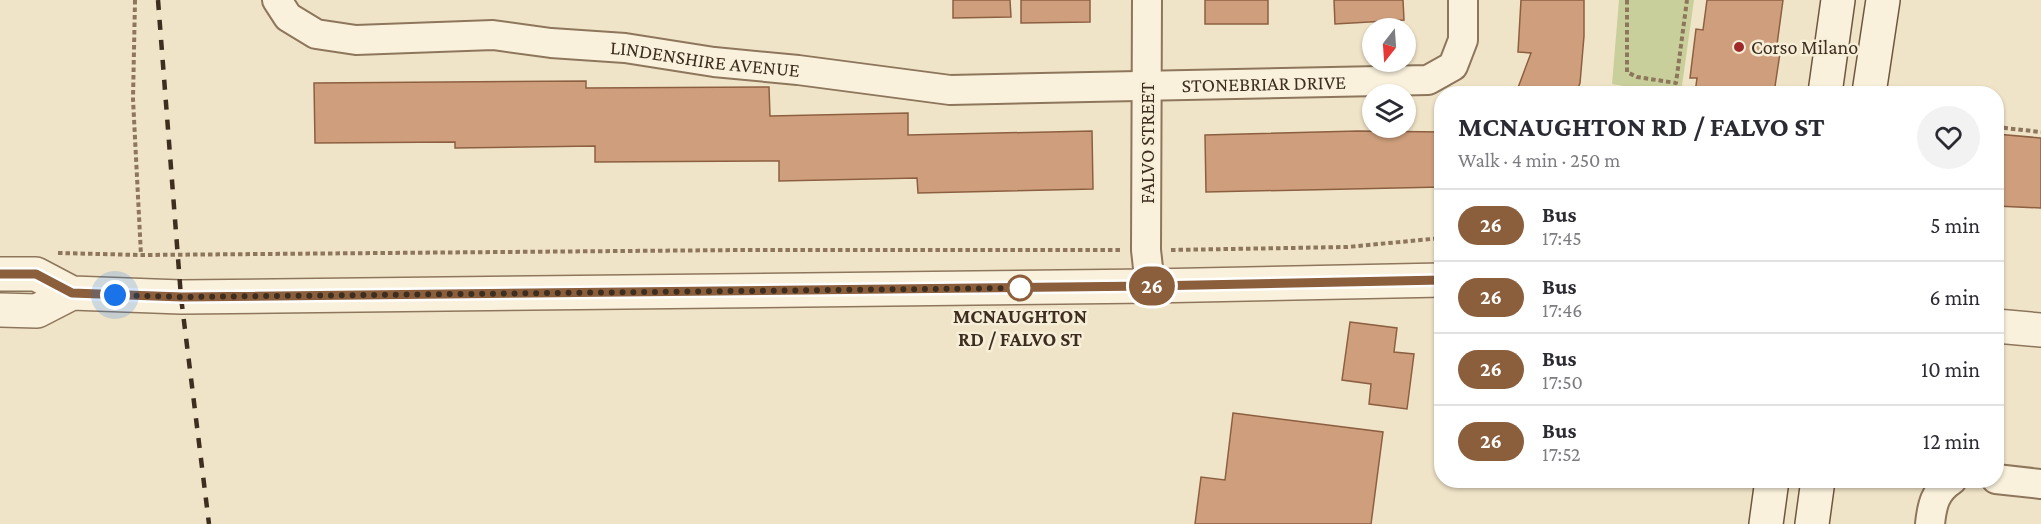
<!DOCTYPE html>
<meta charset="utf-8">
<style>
:root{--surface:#fff;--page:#f2f2f3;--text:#2b2b33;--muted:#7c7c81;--line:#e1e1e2}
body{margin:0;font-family:"Crimson Pro",serif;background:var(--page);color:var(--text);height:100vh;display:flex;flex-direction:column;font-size:22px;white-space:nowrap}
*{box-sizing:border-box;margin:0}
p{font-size:20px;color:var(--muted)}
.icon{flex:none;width:33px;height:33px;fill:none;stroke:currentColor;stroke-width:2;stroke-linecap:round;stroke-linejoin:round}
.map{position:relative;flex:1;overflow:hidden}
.drawer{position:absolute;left:1434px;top:86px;width:570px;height:402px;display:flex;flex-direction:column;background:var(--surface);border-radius:24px;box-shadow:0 2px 4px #0004}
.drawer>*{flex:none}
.badge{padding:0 12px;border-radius:20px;font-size:21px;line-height:39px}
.needle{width:39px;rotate:197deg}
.buttons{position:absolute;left:1362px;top:18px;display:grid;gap:12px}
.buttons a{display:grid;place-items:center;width:54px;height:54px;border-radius:50%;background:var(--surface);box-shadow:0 2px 4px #0004;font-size:30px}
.you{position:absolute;width:30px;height:30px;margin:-15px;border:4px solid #fff;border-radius:50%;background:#1a73e8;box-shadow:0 0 0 9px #1a73e833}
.map>.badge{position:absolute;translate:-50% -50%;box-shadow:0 0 0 3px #fff}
.round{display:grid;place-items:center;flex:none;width:63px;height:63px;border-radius:32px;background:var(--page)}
.summary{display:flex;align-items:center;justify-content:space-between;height:102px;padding:0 24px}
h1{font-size:28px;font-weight:700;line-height:45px}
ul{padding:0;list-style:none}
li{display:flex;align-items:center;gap:18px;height:72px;padding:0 24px;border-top:2px solid var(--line)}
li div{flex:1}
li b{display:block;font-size:22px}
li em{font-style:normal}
li .badge{min-width:66px;font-weight:700;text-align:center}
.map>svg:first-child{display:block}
</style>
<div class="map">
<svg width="2041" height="524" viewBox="0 0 2041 524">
<rect width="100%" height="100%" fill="#f0e4c8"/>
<path fill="#c9cf9b" d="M 1619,0 L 1694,0 L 1681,93 L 1666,93 L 1612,84 Z"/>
<path fill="#cf9f7d" stroke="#8d5f41" stroke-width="1.5" d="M 953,0 L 1010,0 L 1011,17 L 953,18 Z
M 1021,0 L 1090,0 L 1090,22 L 1021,23 Z
M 1205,0 L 1268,0 L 1268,24 L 1205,24 Z
M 1334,0 L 1403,0 L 1404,20 L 1335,24 Z
M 1521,0 L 1584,0 L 1584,36 L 1580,83 L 1576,93 L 1516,93 L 1531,53 L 1518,52 Z
M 1707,0 L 1783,0 L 1776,52 L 1780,53 L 1774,93 L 1695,93 L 1697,78 L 1690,78 L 1696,29 L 1703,30 Z
M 586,81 L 586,88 L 769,87 L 770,116 L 908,113 L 908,135 L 1092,131 L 1093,189 L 918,193 L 917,178 L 779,181 L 779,161 L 595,162 L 595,146 L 455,148 L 455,142 L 315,143 L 314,83 Z
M 1358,131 L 1442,132 L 1442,187 L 1206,192 L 1205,135 Z
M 1996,134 L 2041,138 L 2041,208 L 1996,206 Z
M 1350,322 L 1397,328 L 1394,352 L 1414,354 L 1407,409 L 1369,404 L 1371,384 L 1342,380 Z
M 1233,413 L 1383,432 L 1371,524 L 1195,524 L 1201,477 L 1225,480 Z"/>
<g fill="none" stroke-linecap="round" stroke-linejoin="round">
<g stroke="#8d765c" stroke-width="32">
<g id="minor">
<path id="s1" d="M 277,0 L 288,17 L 316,34 L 356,40 L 493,35 L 551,43 L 625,48 L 714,62 L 798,70 L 950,90 L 1428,80 L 1453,66 L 1463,40 L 1463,0"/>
<path d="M 1147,0 L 1146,250 L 1150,286"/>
<path d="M 1996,479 L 2041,484"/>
<path d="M 1930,524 C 1932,505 1935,491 1952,480"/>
</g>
</g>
<g stroke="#8d765c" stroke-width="36">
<path id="tertiary" d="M 0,274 L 36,274 L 72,293 L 181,297 L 1150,286 L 1442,280
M 0,310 L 37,311 L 72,293
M 1996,326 L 2041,330"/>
</g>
<g stroke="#6f573f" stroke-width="36">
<path id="secondary" d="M 1825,93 L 1838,0
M 1869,93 L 1883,0
M 1766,524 L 1772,480
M 1812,524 L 1818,480"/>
</g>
<path stroke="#8d765c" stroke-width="4" stroke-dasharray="4.5 3" stroke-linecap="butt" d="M 135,0 L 133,99 L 141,255
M 1627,0 L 1627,72 L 1637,77 L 1676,83 L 1687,0
M 1996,127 L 2041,132
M 1171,250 L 1347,247 L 1442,238
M 58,253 L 141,255 L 745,250 L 1121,250"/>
<use href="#minor" stroke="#faf1dc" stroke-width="28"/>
<use href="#tertiary" stroke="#faf1dc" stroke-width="33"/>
<use href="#secondary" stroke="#faf1dc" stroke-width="33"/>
<path stroke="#3d2e20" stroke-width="4.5" stroke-dasharray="10 10" stroke-linecap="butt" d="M 158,0 L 181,297 L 209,524"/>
</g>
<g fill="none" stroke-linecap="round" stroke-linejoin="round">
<g stroke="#fff" stroke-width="14">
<path id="line" d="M 0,274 L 36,274 L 72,293 L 182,297 L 1150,286 L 1442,280"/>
</g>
<use href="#line" stroke="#8b5e3c" stroke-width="9"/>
<path stroke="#3d2e20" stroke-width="6" stroke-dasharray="0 10.8" d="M 115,295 L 182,297 L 1020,288"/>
</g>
<circle fill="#9e2a2b" stroke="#f7eed8" stroke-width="2" cx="1739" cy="47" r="6"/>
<circle fill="#fff" stroke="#8b5e3c" stroke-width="3" cx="1020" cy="288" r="12"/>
<g text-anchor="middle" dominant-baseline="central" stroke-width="5" stroke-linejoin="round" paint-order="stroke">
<g font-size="20" fill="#3d2e20" stroke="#f7eed8" text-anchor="start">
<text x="1751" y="47">Corso Milano</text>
</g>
<g font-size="20" fill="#3d2e20" stroke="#f7eed8">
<text stroke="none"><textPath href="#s1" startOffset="444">LINDENSHIRE AVENUE</textPath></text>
<text stroke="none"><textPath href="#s1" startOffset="1005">STONEBRIAR DRIVE</textPath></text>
<text transform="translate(1147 143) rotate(-90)">FALVO STREET</text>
</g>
<g font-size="20" font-weight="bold" fill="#3d2e20" stroke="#f7eed8">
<text x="1020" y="316">MCNAUGHTON<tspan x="1020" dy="23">RD / FALVO ST</tspan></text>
</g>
</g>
</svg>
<div class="buttons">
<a><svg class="needle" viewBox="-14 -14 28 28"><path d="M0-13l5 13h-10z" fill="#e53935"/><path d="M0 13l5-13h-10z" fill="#7c7c81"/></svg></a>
<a><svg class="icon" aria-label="layers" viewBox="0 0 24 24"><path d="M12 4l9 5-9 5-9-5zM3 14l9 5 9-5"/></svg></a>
</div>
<div class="you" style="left:115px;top:295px"></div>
<b class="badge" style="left:1152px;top:286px;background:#8b5e3c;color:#fff">26</b>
<section class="drawer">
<div class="summary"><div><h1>MCNAUGHTON RD / FALVO ST</h1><p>Walk · 4 min · 250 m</p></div><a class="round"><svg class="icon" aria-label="heart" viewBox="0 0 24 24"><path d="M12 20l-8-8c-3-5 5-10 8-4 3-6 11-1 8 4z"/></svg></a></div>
<ul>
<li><span class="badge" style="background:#8b5e3c;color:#fff">26</span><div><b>Bus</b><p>17:45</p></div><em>5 min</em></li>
<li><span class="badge" style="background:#8b5e3c;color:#fff">26</span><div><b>Bus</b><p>17:46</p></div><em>6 min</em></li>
<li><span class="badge" style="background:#8b5e3c;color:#fff">26</span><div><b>Bus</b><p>17:50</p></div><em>10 min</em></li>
<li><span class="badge" style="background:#8b5e3c;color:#fff">26</span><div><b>Bus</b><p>17:52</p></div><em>12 min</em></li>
</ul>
</section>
</div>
